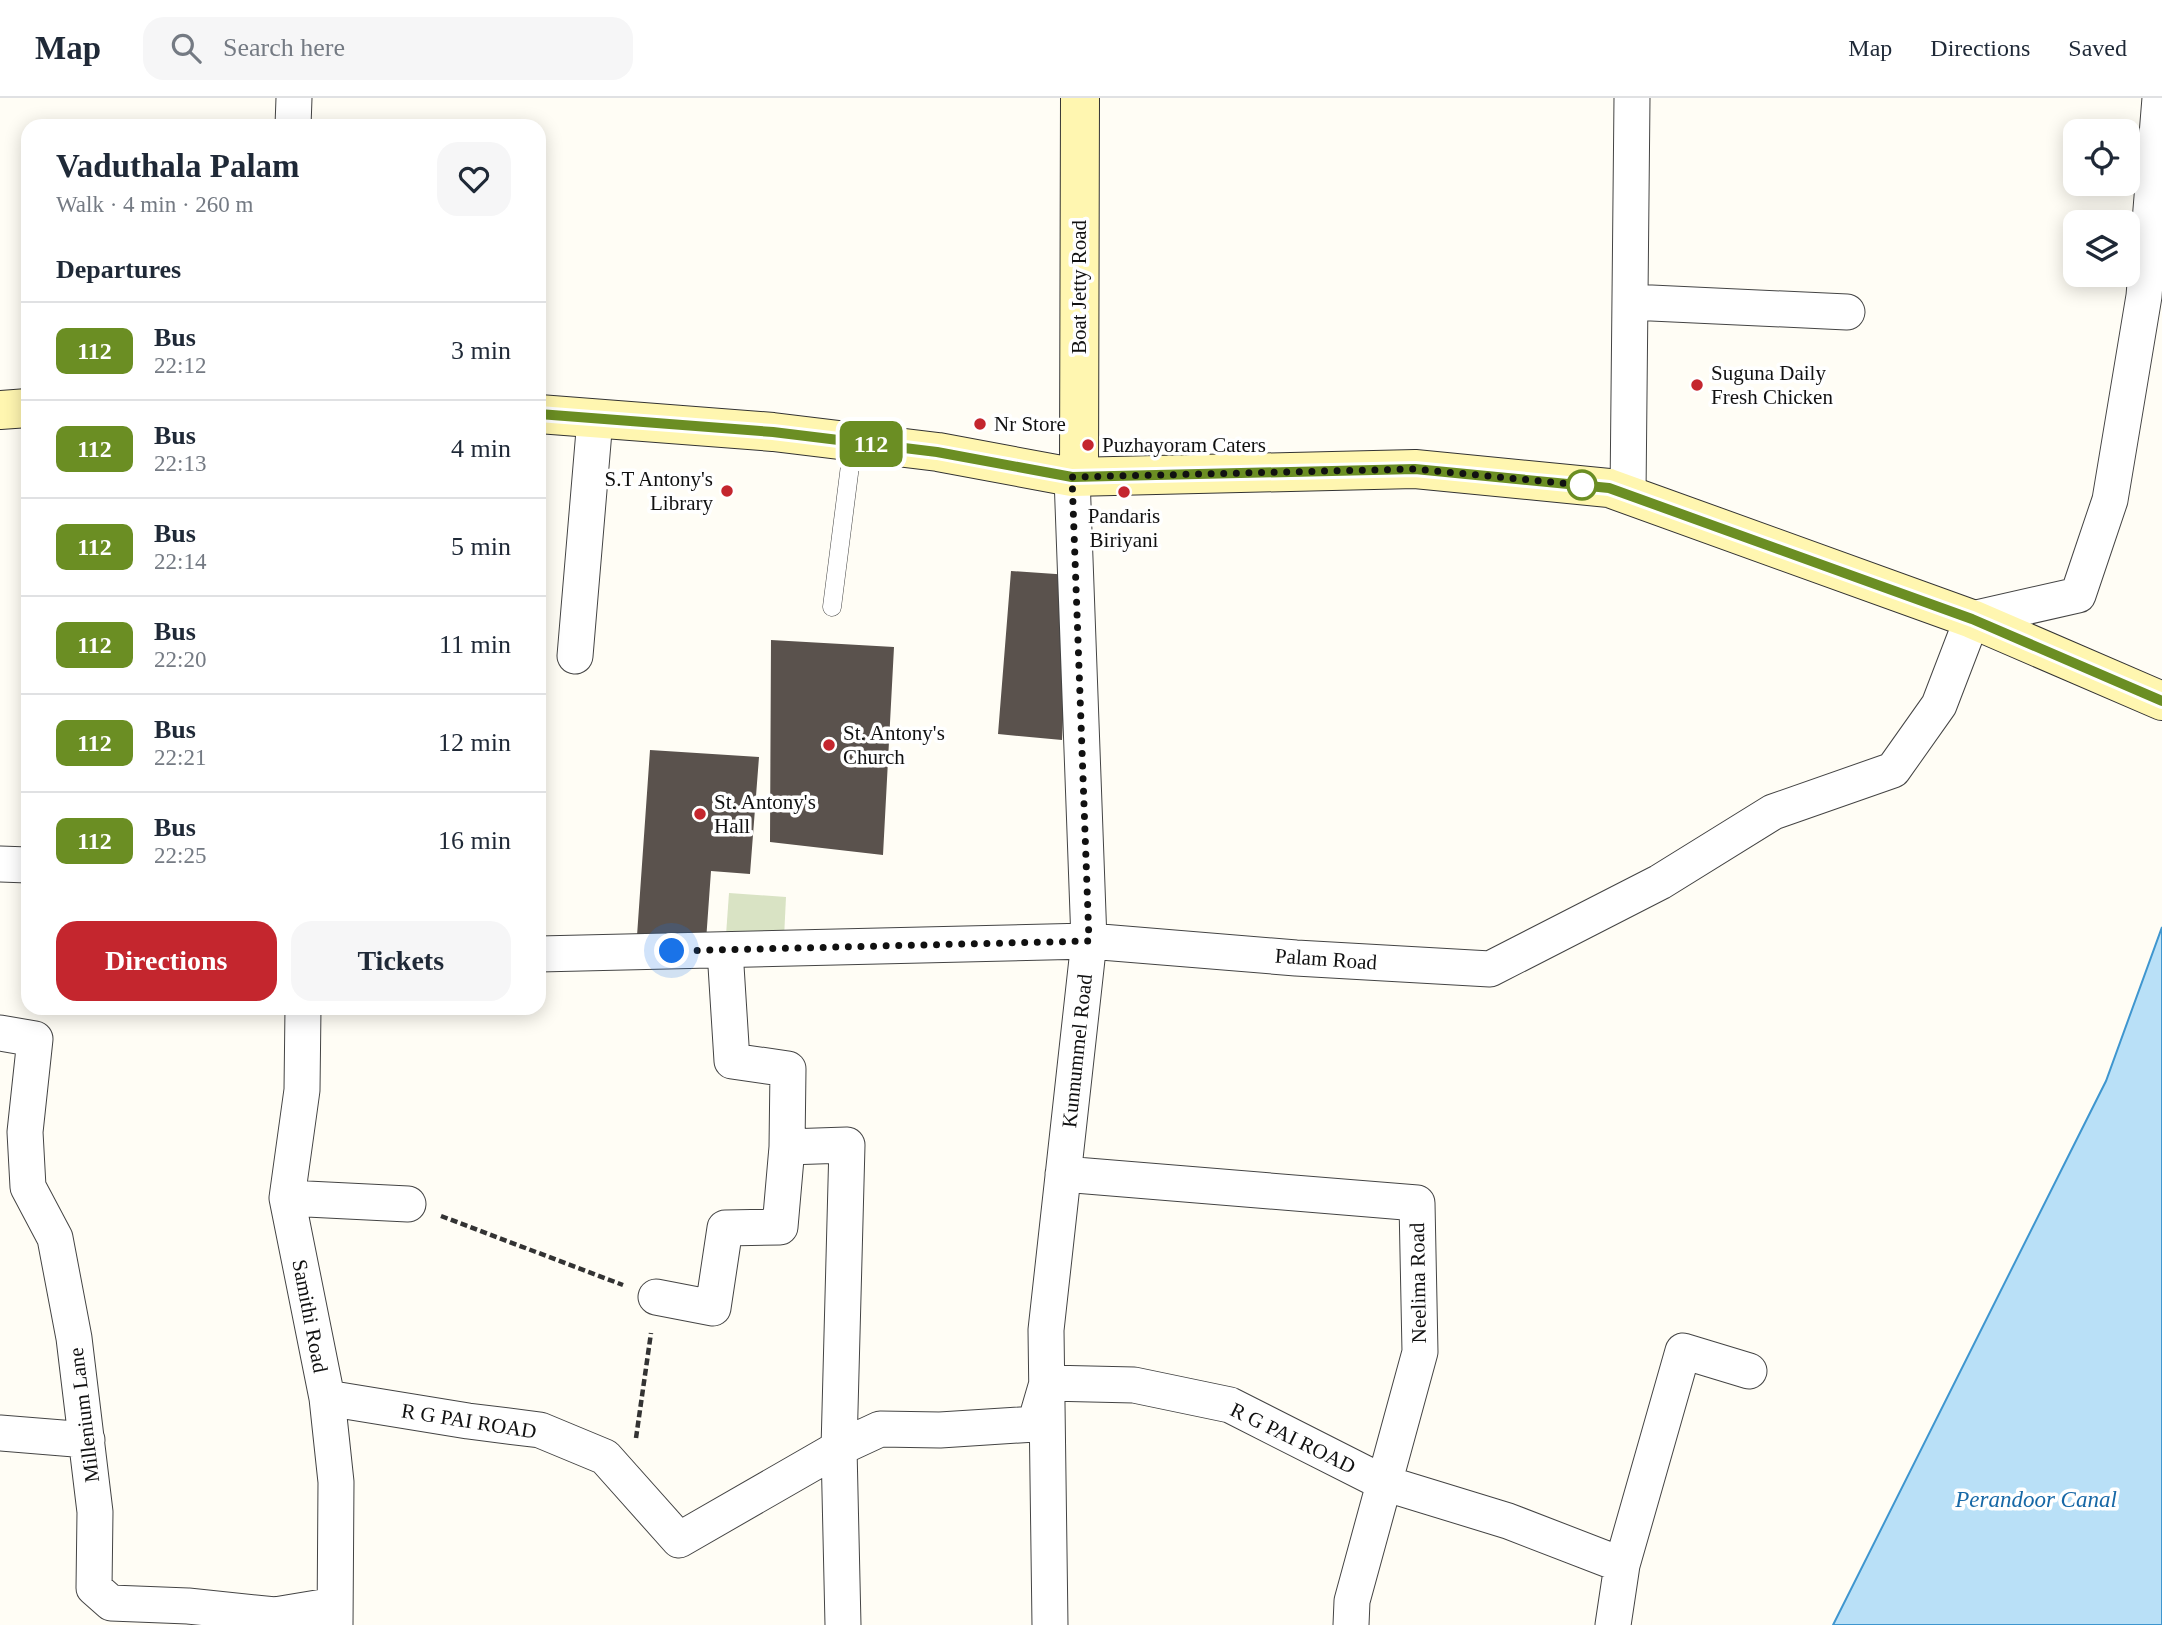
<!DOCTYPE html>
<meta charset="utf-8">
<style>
:root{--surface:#fff;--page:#f6f6f7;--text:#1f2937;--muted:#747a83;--line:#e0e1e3;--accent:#c4262e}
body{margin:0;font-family:Georgia,serif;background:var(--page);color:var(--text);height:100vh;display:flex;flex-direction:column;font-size:26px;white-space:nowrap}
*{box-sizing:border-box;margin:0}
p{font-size:23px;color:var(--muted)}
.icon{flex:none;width:38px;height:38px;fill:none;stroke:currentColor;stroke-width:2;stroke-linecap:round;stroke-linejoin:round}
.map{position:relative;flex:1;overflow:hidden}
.drawer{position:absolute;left:21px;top:21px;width:525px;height:896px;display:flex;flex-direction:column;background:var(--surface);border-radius:21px;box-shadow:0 4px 18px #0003}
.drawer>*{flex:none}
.badge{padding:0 14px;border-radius:10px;font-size:24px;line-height:46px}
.controls{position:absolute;left:2063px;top:21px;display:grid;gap:14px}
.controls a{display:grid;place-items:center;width:77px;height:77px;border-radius:14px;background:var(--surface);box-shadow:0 4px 18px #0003;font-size:35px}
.you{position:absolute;width:35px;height:35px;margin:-18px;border:5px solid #fff;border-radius:50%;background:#1a73e8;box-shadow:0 0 0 10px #1a73e833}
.map>.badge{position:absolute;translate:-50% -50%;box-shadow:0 0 0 4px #fff}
h2{padding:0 35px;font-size:26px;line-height:63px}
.round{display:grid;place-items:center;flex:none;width:74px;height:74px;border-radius:21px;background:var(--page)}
.head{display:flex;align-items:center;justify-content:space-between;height:119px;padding:0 35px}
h1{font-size:33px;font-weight:800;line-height:52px}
.primary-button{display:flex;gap:14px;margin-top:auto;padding:14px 35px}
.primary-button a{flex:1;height:80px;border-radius:21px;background:var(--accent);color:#fff;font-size:28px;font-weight:800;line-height:80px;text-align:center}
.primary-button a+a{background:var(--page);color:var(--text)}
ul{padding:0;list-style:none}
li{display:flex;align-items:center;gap:21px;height:98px;padding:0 35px;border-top:2px solid var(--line)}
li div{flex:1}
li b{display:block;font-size:26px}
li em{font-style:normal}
li .badge{min-width:77px;font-weight:700;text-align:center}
header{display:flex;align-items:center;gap:42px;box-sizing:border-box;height:98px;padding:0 35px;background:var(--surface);border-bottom:2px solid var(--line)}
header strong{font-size:33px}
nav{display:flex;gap:38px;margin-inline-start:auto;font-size:24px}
.search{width:490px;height:63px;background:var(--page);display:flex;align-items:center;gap:18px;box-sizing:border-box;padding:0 24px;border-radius:21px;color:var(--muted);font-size:26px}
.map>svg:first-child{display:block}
</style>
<header>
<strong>Map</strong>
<div class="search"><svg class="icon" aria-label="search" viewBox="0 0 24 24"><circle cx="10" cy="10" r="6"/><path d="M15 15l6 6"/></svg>Search here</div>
<nav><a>Map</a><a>Directions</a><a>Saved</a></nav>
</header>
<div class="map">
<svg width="2162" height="1527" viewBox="0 0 2162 1527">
<rect width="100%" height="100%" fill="#fffdf5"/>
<path fill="#d9e3c4" d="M 729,795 L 786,799 L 784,840 L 726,837 Z"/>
<path fill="#b9e0f7" stroke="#3f96cf" stroke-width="2" d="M 2162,829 L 2162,1527 L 1833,1527 L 2106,983 Z"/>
<path fill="#5a524d" d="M 1011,473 L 1070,477 L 1062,642 L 998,636 Z
M 771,542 L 894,549 L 883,757 L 770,744 Z
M 650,652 L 759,659 L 750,776 L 711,773 L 706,843 L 637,838 Z"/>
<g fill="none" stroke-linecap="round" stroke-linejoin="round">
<g stroke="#444" stroke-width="19">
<path id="lane" d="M 832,509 L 853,344"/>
</g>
<g stroke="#444" stroke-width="37">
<path id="street" d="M 293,28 L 294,0
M 1630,204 L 1847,214
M 1628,397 L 1632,0
M 575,558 L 595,321
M 0,766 L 28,767
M 539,856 L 1089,843 L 1296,860 L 1490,871 L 1660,784 L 1773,714 L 1893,672 L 1939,607 L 1972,521 L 2078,497 L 2110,402 L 2144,198 L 2160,0
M 303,910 L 302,992 L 287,1100 L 327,1300 L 336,1384 L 335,1527
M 0,935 L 35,941 L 25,1034 L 28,1089 L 55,1140 L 74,1240 L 95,1414 L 94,1490 L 111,1505 L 188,1508 L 275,1517 L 335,1507
M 1063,1076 L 1417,1105 L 1420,1254 L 1352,1503 L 1351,1527
M 287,1100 L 408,1106
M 656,1199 L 713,1210 L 725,1130 L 780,1129 L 787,1049
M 327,1300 L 468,1323 L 540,1332 L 605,1359 L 679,1442 L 839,1350 L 847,1047 L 787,1049 L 788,971 L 732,963 L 725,852
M 0,1335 L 87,1342
M 1622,1467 L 1683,1253 L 1749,1273
M 843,1527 L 839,1350 L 880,1331 L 940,1332 L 1035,1326 L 1047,1285 L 1134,1287 L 1230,1307 L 1384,1385 L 1508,1423 L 1622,1467 L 1613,1527
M 1050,1527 L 1046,1232 L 1089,843 L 1072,379"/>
</g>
<g stroke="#333" stroke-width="40">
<path id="secondary" d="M 0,312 L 28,310
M 539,316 L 773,334 L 938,354 L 1072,379 L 1415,371 L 1609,390 L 1972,521 L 2162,603
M 1079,379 L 1080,0"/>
</g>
<path stroke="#333" stroke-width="4.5" stroke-dasharray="7 3.5" stroke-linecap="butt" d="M 441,1118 L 623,1187
M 636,1340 L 651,1235"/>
<use href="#lane" stroke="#fff" stroke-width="18"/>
<use href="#street" stroke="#fff" stroke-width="35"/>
<use href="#secondary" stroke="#fff6b0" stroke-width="38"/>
</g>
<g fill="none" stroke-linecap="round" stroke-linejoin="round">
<g stroke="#fff" stroke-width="16">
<path id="line" d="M 539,316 L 773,334 L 937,354 L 1072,379 L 1415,371 L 1609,390 L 1972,521 L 2162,603"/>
</g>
<use href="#line" stroke="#6b8e23" stroke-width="10"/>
<path stroke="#111" stroke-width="7" stroke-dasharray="0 12.6" d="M 672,853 L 1089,843 L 1072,379 L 1415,371 L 1582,387"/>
</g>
<g fill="#c4262e" stroke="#fff" stroke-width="2.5">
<circle cx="1697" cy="287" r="7"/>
<circle cx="980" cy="326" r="7"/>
<circle cx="1088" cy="347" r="7"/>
<circle cx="727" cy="393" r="7"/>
<circle cx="1124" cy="394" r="7"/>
<circle cx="829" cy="647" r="7"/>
<circle cx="700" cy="716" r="7"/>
</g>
<circle fill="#fff" stroke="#6b8e23" stroke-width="3.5" cx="1582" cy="387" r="14"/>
<g text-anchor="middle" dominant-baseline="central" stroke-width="7" stroke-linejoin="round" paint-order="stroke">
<g font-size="21" fill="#111" stroke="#fff">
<text transform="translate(1079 189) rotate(-90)">Boat Jetty Road</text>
<text transform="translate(1326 861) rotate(4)">Palam Road</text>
<text transform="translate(1077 953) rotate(-84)">Kunnummel Road</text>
<text transform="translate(1418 1185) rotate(-91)">Neelima Road</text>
<text transform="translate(310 1218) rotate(79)">Samithi Road</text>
<text transform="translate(84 1317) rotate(-97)">Millenium Lane</text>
<text transform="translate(469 1323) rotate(9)">R G PAI ROAD</text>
<text transform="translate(1293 1340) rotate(26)">R G PAI ROAD</text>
</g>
<g font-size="21" fill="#111" stroke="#fff" text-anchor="start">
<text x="1711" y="275">Suguna Daily<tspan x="1711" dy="24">Fresh Chicken</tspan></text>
<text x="994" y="326">Nr Store</text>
<text x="1102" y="347">Puzhayoram Caters</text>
<text x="713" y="381" text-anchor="end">S.T Antony's<tspan x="713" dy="24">Library</tspan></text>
<text x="1124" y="418" text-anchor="middle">Pandaris<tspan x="1124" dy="24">Biriyani</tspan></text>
<text x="843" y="635">St. Antony's<tspan x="843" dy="24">Church</tspan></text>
<text x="714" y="704">St. Antony's<tspan x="714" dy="24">Hall</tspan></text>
</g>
<g font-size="23" font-style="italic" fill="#1768a6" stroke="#fff">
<text x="2036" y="1401">Perandoor Canal</text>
</g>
</g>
</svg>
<div class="controls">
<a><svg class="icon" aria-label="locate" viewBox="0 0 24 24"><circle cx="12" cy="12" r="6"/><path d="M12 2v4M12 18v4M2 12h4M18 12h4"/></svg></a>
<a><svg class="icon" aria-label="layers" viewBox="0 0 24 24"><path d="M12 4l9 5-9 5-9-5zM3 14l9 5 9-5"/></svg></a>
</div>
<div class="you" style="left:672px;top:853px"></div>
<b class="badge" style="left:871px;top:346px;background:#6b8e23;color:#fff">112</b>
<section class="drawer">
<div class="head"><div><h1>Vaduthala Palam</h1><p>Walk · 4 min · 260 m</p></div><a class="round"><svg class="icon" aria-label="heart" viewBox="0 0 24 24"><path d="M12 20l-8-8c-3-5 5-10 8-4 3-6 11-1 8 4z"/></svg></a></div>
<h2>Departures</h2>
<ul>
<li><span class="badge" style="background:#6b8e23;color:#fff">112</span><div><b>Bus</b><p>22:12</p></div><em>3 min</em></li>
<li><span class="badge" style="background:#6b8e23;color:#fff">112</span><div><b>Bus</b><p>22:13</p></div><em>4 min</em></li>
<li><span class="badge" style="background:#6b8e23;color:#fff">112</span><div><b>Bus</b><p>22:14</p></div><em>5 min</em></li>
<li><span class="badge" style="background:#6b8e23;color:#fff">112</span><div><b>Bus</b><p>22:20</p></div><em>11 min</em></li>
<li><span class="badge" style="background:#6b8e23;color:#fff">112</span><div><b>Bus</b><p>22:21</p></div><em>12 min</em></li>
<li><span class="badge" style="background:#6b8e23;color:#fff">112</span><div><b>Bus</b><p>22:25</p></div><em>16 min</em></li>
</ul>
<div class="primary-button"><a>Directions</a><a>Tickets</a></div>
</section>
</div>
